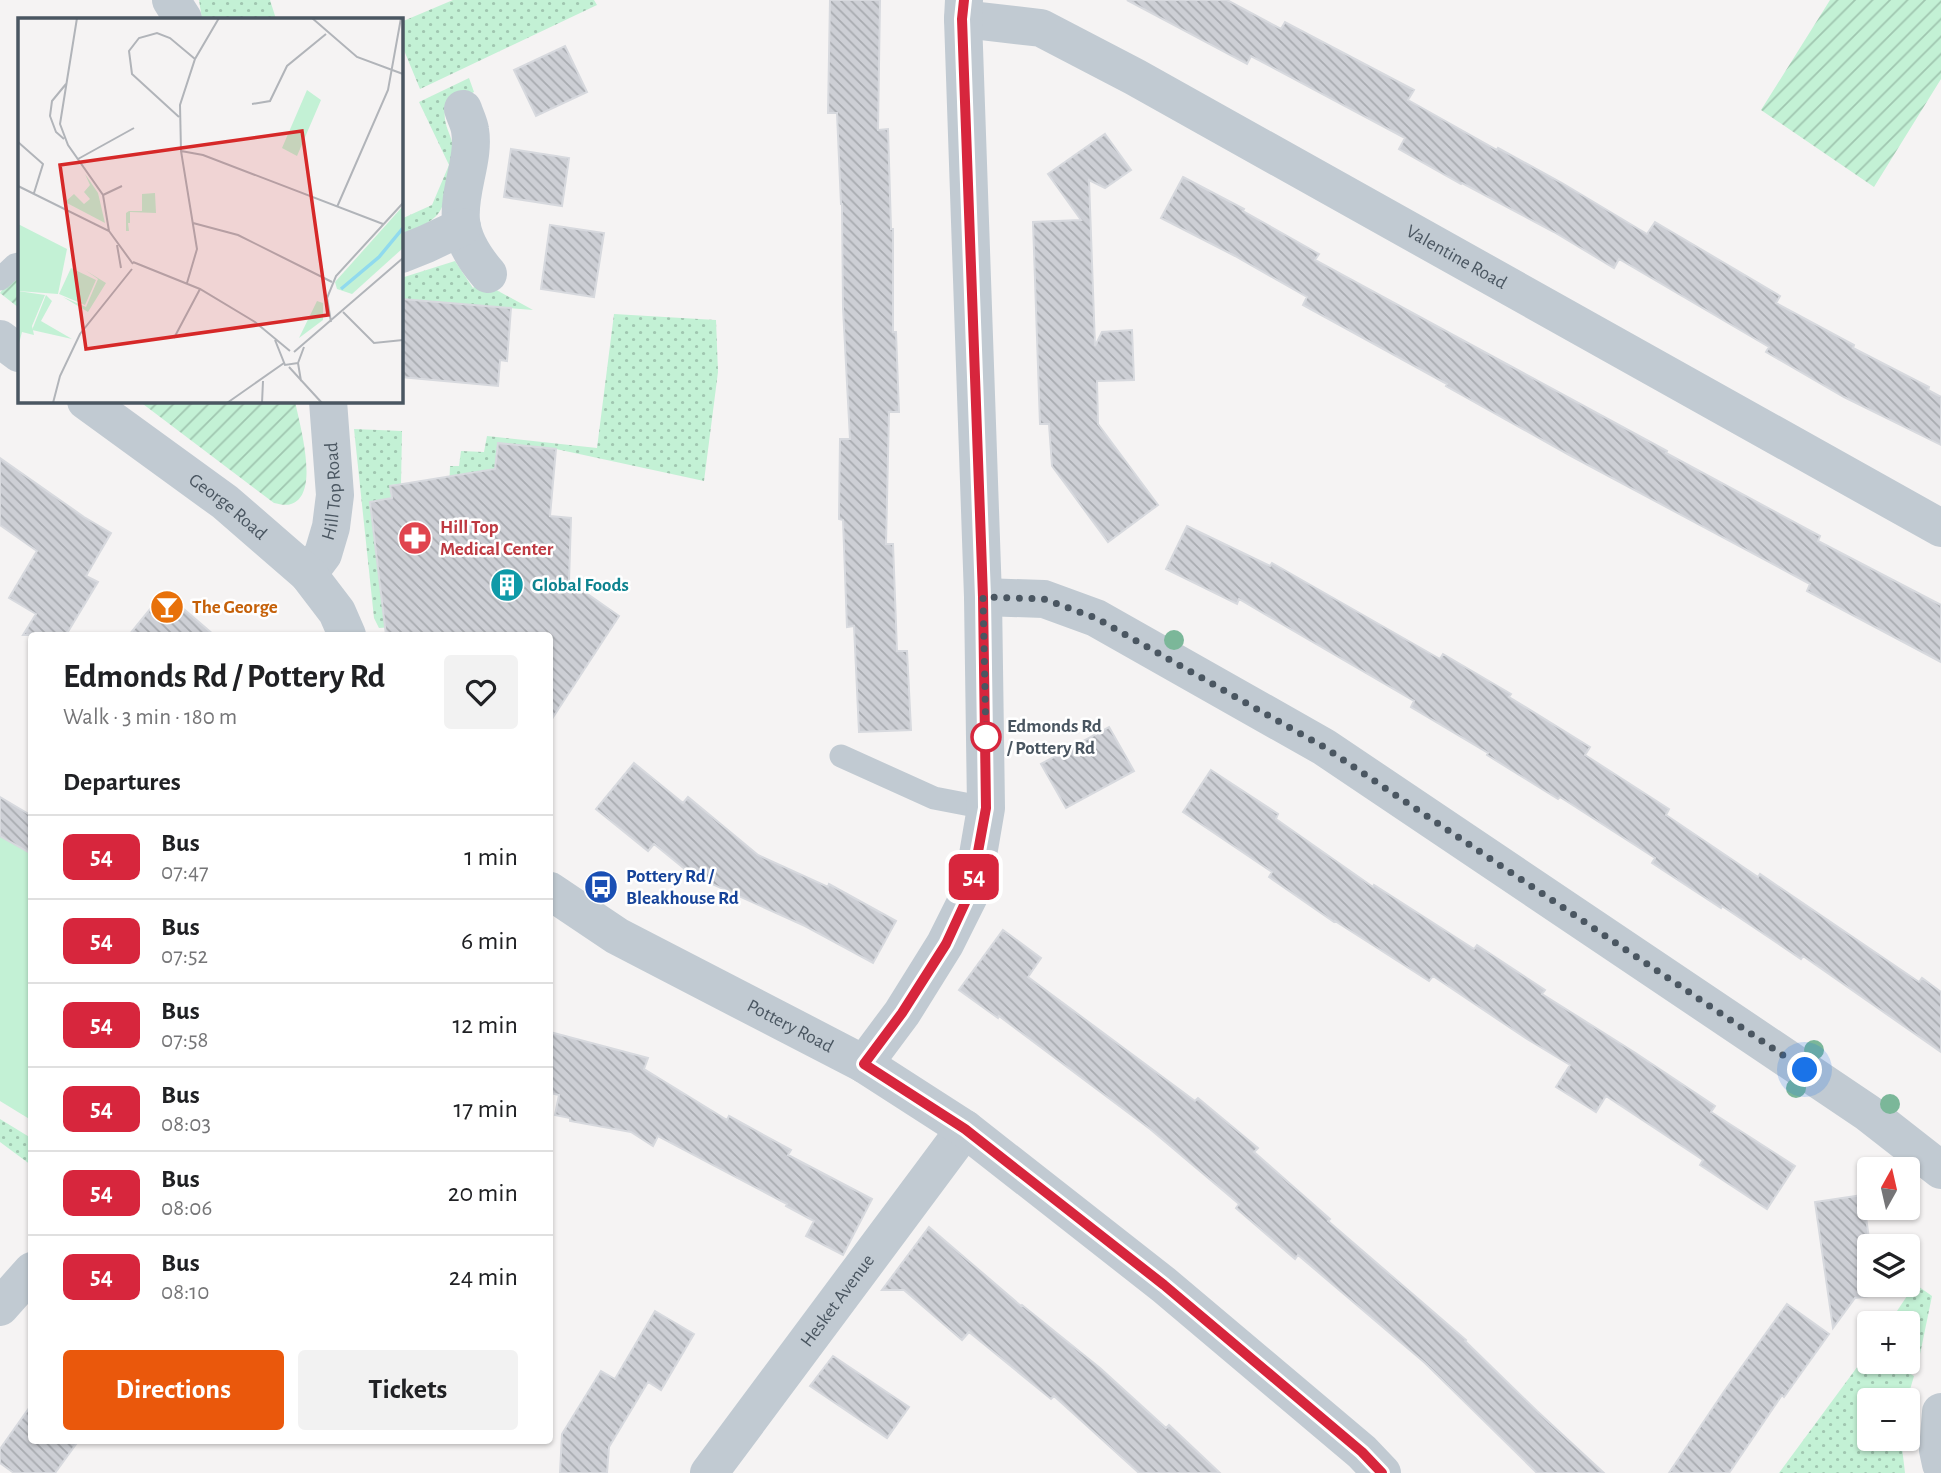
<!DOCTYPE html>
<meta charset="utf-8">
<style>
:root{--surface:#fff;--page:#f2f2f2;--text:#202124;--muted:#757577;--line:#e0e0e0;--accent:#ea580c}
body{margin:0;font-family:"Alegreya Sans",sans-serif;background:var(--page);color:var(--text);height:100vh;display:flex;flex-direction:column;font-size:26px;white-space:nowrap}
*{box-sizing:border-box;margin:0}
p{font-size:23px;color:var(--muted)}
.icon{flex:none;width:38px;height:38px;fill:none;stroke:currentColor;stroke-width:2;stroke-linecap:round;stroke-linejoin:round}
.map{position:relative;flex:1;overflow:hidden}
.sheet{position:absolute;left:28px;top:632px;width:525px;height:812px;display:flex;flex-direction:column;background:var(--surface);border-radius:7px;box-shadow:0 2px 5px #0004}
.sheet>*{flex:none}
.badge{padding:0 14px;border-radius:10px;font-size:24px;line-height:46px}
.needle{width:46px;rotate:8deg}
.controls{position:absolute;left:1857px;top:1157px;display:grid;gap:14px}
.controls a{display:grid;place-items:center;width:63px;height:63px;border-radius:7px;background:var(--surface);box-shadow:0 2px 5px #0004;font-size:35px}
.you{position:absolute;width:35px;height:35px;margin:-18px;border:5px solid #fff;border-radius:50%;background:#1a73e8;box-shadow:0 0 0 10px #1a73e833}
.map>.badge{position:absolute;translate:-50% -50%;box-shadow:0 0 0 4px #fff}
h2{padding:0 35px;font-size:26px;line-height:63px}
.round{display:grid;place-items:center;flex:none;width:74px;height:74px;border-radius:7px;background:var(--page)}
.overview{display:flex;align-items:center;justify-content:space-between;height:119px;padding:0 35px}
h1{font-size:33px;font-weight:600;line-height:52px}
.cta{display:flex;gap:14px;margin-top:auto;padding:14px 35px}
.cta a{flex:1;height:80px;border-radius:7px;background:var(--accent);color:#fff;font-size:28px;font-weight:600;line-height:80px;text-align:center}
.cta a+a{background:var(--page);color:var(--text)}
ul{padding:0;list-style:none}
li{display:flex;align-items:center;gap:21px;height:84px;padding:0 35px;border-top:2px solid var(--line)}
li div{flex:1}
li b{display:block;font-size:26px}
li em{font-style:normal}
li .badge{min-width:77px;font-weight:700;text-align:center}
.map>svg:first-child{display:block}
</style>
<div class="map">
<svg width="1941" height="1473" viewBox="0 0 1941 1473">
<defs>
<pattern id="grass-dots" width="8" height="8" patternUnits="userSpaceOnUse" patternTransform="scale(1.75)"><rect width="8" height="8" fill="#c3f1d5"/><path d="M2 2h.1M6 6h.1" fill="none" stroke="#a0c6b0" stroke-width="1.8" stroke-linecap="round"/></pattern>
<pattern id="garden-furrows" width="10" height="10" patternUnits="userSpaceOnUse" patternTransform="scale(1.75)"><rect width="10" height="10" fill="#c3f1d5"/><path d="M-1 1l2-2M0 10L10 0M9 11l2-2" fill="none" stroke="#a0c6b0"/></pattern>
<pattern id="building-back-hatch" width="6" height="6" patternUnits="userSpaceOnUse" patternTransform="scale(1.75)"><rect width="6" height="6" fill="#cdcfd5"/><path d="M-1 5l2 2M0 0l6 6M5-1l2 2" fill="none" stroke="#a8abb0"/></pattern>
</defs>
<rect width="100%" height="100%" fill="#f5f3f3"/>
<path fill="url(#grass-dots)" d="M 199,0 L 270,0 L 276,19 L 202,19 Z
M 453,0 L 594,0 L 597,5 L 420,89 L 401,43 L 401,22 Z
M 469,78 L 474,92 L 454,102 L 445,109 C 443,125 450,131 453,146 C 454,154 451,165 449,173 C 443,218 441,217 401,236 L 401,219 L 432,205 L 449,165 L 419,102 Z
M 455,261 L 473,288 L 480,281 L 533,310 L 401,299 L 401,278 Z
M 614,314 L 716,320 L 718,372 L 704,481 L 556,449 L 498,443 L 489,528 L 449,491 L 450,466 L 459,466 L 461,451 L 484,452 L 487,436 L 597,448 Z
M 354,429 L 402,431 L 401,484 L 390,485 L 392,498 L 370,502 L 383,606 L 408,626 L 379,628 L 374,618 Z
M 0,1119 L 31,1138 L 31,1165 L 0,1142 Z
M 1915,1284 L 1932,1296 L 1919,1359 L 1908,1352 L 1908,1323 L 1889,1323 Z
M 1869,1351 L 1869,1362 L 1890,1362 L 1914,1376 L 1907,1400 L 1869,1400 L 1869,1438 L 1901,1439 L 1905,1473 L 1779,1473 Z"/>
<path fill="url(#garden-furrows)" d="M 1830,0 L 1941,0 L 1941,79 L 1874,187 L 1761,110 Z
M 19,274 L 19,308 L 0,293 L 12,277 Z
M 139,401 L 295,401 C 299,423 321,495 291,504 C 286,506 279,504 274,503 Z"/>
<path fill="#c3f1d5" d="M 0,836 L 31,854 L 31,1120 L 0,1101 Z"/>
<path fill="url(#building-back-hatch)" stroke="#d7d9de" stroke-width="2" d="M 830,0 L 880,0 L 878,130 L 888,129 L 891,229 L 893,229 L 893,332 L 896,332 L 899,412 L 889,412 L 886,544 L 893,544 L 897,651 L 907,651 L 911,730 L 859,732 L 854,626 L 847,627 L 843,520 L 839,519 L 840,439 L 850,439 L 843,308 L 842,204 L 841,204 L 837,113 L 828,113 Z
M 1127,0 L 1227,0 L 1281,29 L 1285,22 L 1414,90 L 1408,100 L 1497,150 L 1498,148 L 1562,183 L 1647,234 L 1655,222 L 1780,296 L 1776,303 L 1854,345 L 1853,348 L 1929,387 L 1928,390 L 1941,397 L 1941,445 L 1844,397 L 1766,352 L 1769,347 L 1619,259 L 1614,268 L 1554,232 L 1462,183 L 1461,184 L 1399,149 L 1405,138 L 1251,56 L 1247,64 Z
M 565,46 L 587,92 L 536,116 L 514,70 Z
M 1105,134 L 1131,170 L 1105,188 L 1089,180 L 1095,346 L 1102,332 L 1132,330 L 1134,380 L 1097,381 L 1098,424 L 1158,505 L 1108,542 L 1052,466 L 1049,424 L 1040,424 L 1033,222 L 1081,220 L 1048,174 Z
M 511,149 L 569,158 L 562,206 L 504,197 Z
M 1183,177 L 1244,209 L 1243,211 L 1319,254 L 1315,260 L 1667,451 L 1666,453 L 1820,536 L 1818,541 L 1941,605 L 1941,662 L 1807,591 L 1810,584 L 1571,456 L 1446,386 L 1447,384 L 1303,305 L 1307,297 L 1235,256 L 1161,218 Z
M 550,225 L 604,233 L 594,297 L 541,289 Z
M 401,299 L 511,308 L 507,361 L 500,360 L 498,386 L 401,377 Z
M 498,443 L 556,449 L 550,516 L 571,518 L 569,581 L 619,616 L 550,722 L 550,635 L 386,635 L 370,502 L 392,498 L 390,486 L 495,469 Z
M 0,458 L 84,517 L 111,533 L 86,576 L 98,582 L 66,635 L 23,635 L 36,614 L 9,598 L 37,551 L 0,525 Z
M 1187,526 L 1270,566 L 1272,563 L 1440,659 L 1443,654 L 1511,694 L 1509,697 L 1590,747 L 1585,755 L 1669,809 L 1666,815 L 1758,877 L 1760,874 L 1919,982 L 1922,978 L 1941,992 L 1941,1052 L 1803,956 L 1801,959 L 1722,906 L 1721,908 L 1652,863 L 1655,858 L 1560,797 L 1558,799 L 1487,755 L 1488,753 L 1411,707 L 1414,701 L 1239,599 L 1237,604 L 1166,569 Z
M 164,592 L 214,635 L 129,635 Z
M 1109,727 L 1134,771 L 1066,808 L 1041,764 Z
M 634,763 L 683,803 L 688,797 L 758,855 L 828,887 L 829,884 L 896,921 L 873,963 L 805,926 L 692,875 L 654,844 L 648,851 L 596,809 Z
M 1211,770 L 1278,814 L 1276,819 L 1373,887 L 1374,885 L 1474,949 L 1477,945 L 1545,990 L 1542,994 L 1634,1052 L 1715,1106 L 1711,1112 L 1795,1166 L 1767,1209 L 1700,1165 L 1703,1160 L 1606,1096 L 1596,1112 L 1556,1087 L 1570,1065 L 1527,1039 L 1433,976 L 1429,981 L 1335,921 L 1334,922 L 1269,877 L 1272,872 L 1183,812 Z
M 0,797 L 32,816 L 32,854 L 0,836 Z
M 1003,930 L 1041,958 L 1028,977 L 1195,1101 L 1198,1098 L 1258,1148 L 1254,1152 L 1330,1219 L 1328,1221 L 1466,1340 L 1465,1341 L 1537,1411 L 1604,1473 L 1537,1473 L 1425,1363 L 1298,1255 L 1295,1259 L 1236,1208 L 1239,1204 L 1150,1129 L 999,1016 L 998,1018 L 959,990 Z
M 550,1032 L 648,1058 L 644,1069 L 727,1120 L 729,1116 L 791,1150 L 788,1155 L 872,1199 L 843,1255 L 806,1236 L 814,1221 L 786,1206 L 787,1204 L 658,1136 L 653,1146 L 631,1132 L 570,1121 L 570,1118 L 555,1115 L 559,1095 L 550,1093 Z
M 1863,1195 L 1870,1246 L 1869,1284 L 1876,1284 L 1878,1295 L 1855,1298 L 1833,1328 L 1815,1202 Z
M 929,1227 L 1021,1306 L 1022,1305 L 1100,1368 L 1166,1428 L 1169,1425 L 1220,1473 L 1139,1473 L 1054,1396 L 1051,1399 L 969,1332 L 962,1340 L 904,1290 L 882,1290 Z
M 1787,1304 L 1829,1334 L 1784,1397 L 1782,1395 L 1729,1473 L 1669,1473 L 1725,1390 Z
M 655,1311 L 694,1334 L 661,1390 L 648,1382 L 609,1447 L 607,1473 L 560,1473 L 562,1434 L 601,1371 L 615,1379 Z
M 833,1356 L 909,1407 L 887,1438 L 810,1386 Z
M 32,1404 L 32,1440 L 79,1440 L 55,1473 L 14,1473 L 0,1463 L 0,1449 Z"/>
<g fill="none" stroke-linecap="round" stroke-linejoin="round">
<path stroke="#c1cad2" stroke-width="23" d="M 0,279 L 15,265 L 19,264
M 841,756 L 934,798 L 986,808"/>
<g stroke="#c1cad2" stroke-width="38">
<path d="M 171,0 L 183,19"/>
<path id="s1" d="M 963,19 L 1041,28 L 1135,77 L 1941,528"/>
<path d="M 463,109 C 465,116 469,123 470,130 C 475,159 458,191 461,221 C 463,241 475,259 488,274"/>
<path d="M 401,254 L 426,244 L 462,227"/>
<path id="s2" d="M 308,574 L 323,554 L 331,527 L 335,495 L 328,401"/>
<path d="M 983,597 L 1044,599 L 1096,618 L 1324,747 L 1868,1113 L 1941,1170"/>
<path d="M 864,1064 L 902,1013 L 945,944 L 972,890 L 986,808 L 983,597 L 963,19 L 964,0"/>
<path d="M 1941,1412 L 1938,1450 L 1941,1464"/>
<path id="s3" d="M 709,1473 L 965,1129"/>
</g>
<g stroke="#c1cad2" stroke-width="38">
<path d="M 0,339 L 19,353"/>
<path id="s4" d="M 86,401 L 225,502 L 308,574 L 337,612 L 347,635"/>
<path id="s5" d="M 550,891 L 617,936 L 864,1064 L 965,1129 L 1164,1285 L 1362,1452 L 1382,1473"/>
<path d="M 0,1307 L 32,1271"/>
</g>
</g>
<g fill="#7bb799">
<circle cx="1174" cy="640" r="10"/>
<circle cx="1814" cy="1050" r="10"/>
<circle cx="1796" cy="1088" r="10"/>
<circle cx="1890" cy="1104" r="10"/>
</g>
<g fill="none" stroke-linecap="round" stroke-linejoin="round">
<g stroke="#fff" stroke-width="16">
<path id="line" d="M 964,0 L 962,19 L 983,597 L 986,808 L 971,890 L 946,944 L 902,1013 L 864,1064 L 965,1129 L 1164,1285 L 1362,1452 L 1382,1473"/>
</g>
<use href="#line" stroke="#d7263d" stroke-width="10"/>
<path stroke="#4a5661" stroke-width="7" stroke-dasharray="0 12.6" d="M 986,737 L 983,597 L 1044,599 L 1096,618 L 1324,747 L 1805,1070"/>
</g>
<defs>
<g id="pharmacy-disc" transform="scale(1.75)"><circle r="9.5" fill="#e0444e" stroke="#fff"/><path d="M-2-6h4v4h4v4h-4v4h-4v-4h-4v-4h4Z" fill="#fff"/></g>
<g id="building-disc" transform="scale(1.75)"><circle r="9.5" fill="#0f9aa8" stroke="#fff"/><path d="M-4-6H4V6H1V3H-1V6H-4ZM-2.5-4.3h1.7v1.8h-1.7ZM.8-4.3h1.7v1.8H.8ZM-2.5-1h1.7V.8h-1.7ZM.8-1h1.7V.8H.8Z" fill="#fff"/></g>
<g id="bar-disc" transform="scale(1.75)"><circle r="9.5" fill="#e8710a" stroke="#fff"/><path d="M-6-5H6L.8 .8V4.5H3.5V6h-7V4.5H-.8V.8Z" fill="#fff"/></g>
<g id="bus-disc" transform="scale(1.75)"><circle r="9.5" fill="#1a4fb4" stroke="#fff"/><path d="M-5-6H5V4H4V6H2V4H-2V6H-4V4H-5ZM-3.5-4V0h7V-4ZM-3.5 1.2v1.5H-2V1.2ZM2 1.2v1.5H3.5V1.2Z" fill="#fff"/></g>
</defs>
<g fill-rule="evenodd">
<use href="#pharmacy-disc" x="415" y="538"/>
<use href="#building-disc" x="507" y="585"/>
<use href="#bar-disc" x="167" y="607"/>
<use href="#bus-disc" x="601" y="887"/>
</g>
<circle fill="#fff" stroke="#d7263d" stroke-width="3.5" cx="986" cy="737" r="14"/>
<g text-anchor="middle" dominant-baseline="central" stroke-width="5" stroke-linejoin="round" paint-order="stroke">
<g font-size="19" fill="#4a5661" stroke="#fff">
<text stroke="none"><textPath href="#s1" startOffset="553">Valentine Road</textPath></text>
<text stroke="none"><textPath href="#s2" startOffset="89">Hill Top Road</textPath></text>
<text stroke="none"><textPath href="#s4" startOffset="177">George Road</textPath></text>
<text stroke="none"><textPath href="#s5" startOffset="276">Pottery Road</textPath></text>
<text stroke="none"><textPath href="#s3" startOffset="215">Hesket Avenue</textPath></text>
</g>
<g font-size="19" font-weight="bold" fill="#be3a42" stroke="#fff" text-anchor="start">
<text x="440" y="527">Hill Top<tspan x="440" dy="22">Medical Center</tspan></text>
</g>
<g font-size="19" font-weight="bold" fill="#0d838f" stroke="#fff" text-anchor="start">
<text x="532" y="585">Global Foods</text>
</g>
<g font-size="19" font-weight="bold" fill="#c56008" stroke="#fff" text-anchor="start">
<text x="192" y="607">The George</text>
</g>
<g font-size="19" font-weight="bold" fill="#4a5661" stroke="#fff" text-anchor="start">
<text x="1007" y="726">Edmonds Rd<tspan x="1007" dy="22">/ Pottery Rd</tspan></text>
</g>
<g font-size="19" font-weight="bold" fill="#164399" stroke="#fff" text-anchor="start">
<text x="626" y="876">Pottery Rd /<tspan x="626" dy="22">Bleakhouse Rd</tspan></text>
</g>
</g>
<g transform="translate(18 18)">
<rect width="385" height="385" fill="#f5f3f3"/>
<path d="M 137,175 L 138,195 L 112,194 L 112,205 L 110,205 L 111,213 L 108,213 L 108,195 L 111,193 L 124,193 L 124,176 ZM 67,252 L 88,265 L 70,294 L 45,279 L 68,289 L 80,261 ZM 28,277 L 34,283 L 23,303 L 54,321 L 14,312 ZM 299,283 L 305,285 L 305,302 L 281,320 Z" fill="#c3f1d5"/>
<path d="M 385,188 L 385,230 L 334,276 L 319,271 L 317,264 Z" fill="#c3f1d5"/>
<path d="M 0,273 L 27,277 L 14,308 L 16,317 L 4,314 L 0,329 Z" fill="#c3f1d5"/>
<path d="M 289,72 L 303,82 L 279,138 L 264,130 ZM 67,156 L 80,175 L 87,205 L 47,184 L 56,176 L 66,186 L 72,181 L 66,174 L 72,167 Z" fill="#c3f1d5"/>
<path d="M 0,206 L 49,231 L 40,276 L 0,273 ZM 53,250 L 78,262 L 67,287 L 41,276 Z" fill="#c3f1d5"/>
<path fill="none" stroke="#90daee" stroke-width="3.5" d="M 323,271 L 361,239 L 385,210"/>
<path fill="none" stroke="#b1b4b9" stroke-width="2" d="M 59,0 L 42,106 L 50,127 L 85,177 L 91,213M 294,0 L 339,39 L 385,56M 234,86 L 252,83 L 269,48 L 308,16M 161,99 L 114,56 L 111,33 L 121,20 L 139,15 L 152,20 L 177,41M 46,121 L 38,114 L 32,98 L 34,83 L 48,66M 0,124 L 25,146 L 16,175M 163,133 L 185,137 L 365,206M 60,141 L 116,110M 0,168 L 91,213 L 115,246M 85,177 L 104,168M 319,189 L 370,72 L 383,0M 175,205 L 220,217 L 314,264M 99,227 L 103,250M 115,244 L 182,271 L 237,304 L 272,333M 169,265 L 179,231 L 163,133 L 162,87 L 177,41 L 201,0M 325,294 L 356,325 L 385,322M 313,304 L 309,280 L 318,258 L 385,185M 156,320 L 182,271M 257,322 L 267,347 L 280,345M 276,334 L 385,240M 271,349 L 304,385M 283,363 L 280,345 L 286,329M 35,385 L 42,358 L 62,316 L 114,251M 209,385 L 266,345M 244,385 L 245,363"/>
<path fill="#d62828" fill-opacity="0.15" stroke="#d62828" stroke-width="3.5" d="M 284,113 L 310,297 L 68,331 L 42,147 Z"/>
<rect width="385" height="385" fill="none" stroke="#4a5661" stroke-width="3.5"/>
</g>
</svg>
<div class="controls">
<a><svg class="needle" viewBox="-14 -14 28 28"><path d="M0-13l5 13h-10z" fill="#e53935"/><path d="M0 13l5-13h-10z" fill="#757577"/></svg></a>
<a><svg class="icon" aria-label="layers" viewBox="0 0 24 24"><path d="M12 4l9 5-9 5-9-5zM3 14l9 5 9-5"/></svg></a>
<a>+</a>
<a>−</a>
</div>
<div class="you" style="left:1805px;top:1070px"></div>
<b class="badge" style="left:974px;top:877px;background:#d7263d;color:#fff">54</b>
<section class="sheet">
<div class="overview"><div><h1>Edmonds Rd / Pottery Rd</h1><p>Walk · 3 min · 180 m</p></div><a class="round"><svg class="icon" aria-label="heart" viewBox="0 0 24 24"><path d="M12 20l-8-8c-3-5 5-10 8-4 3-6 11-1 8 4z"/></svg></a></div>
<h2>Departures</h2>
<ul>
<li><span class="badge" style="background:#d7263d;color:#fff">54</span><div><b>Bus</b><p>07:47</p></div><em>1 min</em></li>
<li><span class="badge" style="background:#d7263d;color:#fff">54</span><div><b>Bus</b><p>07:52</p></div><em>6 min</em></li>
<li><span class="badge" style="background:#d7263d;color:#fff">54</span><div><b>Bus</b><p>07:58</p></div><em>12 min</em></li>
<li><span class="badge" style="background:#d7263d;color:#fff">54</span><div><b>Bus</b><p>08:03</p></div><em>17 min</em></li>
<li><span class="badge" style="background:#d7263d;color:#fff">54</span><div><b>Bus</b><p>08:06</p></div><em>20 min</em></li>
<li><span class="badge" style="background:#d7263d;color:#fff">54</span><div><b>Bus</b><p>08:10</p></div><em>24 min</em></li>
</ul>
<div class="cta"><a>Directions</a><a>Tickets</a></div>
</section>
</div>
